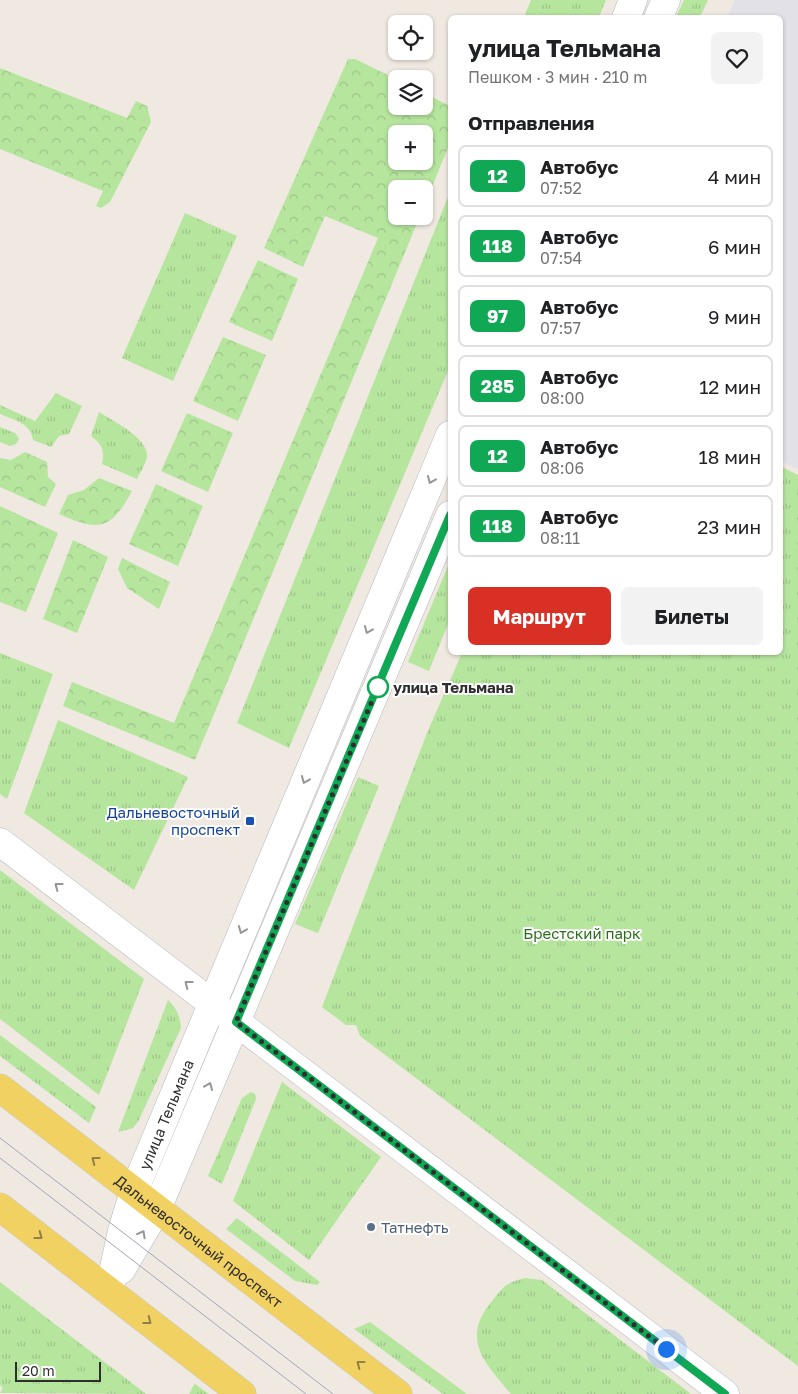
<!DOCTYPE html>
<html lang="ru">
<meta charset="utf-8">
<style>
:root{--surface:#fff;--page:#f2f2f2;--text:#202124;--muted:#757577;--line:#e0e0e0;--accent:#d93025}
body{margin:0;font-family:"Golos Text",sans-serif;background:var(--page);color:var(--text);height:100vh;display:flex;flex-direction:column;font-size:19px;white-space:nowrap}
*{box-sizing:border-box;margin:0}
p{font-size:16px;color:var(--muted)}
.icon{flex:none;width:28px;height:28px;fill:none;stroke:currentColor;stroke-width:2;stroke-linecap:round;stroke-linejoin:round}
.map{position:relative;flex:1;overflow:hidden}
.side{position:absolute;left:448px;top:15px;width:335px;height:640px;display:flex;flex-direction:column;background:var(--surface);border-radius:8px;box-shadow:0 1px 4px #0004}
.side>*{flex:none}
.badge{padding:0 10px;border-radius:8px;font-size:18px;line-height:32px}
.fabs{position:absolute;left:388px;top:15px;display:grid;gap:10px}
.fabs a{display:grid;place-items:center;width:45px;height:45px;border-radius:8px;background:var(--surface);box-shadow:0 1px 4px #0004;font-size:25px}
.scale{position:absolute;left:15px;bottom:12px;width:86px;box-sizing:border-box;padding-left:5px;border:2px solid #2e2e2e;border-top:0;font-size:14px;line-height:18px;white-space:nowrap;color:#2e2e2e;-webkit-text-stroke:4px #fff;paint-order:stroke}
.you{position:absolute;width:25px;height:25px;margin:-12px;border:4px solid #fff;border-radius:50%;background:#1a73e8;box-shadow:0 0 0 8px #1a73e833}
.map>.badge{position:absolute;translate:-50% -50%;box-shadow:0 0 0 2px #fff}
h2{padding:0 20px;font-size:19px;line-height:45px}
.round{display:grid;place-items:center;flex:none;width:52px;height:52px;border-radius:8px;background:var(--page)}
.headline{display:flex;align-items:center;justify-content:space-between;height:85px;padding:0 20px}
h1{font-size:24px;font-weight:700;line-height:38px}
.action{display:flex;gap:10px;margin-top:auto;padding:10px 20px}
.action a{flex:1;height:58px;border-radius:8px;background:var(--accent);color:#fff;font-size:20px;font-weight:700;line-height:58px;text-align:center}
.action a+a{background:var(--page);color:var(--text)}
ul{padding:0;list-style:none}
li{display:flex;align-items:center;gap:15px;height:62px;margin:0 10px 8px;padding:0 10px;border:2px solid var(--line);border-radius:8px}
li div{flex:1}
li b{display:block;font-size:19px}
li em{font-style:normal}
li .badge{min-width:55px;font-weight:700;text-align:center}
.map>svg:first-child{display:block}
</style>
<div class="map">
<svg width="798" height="1394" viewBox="0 0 798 1394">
<defs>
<pattern id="grass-tufts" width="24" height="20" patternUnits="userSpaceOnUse" patternTransform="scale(1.25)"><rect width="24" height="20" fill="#b6e59e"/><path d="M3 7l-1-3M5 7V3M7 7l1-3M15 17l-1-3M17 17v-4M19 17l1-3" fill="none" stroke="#9dc588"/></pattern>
<pattern id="forest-crowns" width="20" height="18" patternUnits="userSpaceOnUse" patternTransform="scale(1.25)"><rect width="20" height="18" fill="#b6e59e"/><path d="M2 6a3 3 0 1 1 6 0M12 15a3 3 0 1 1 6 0" fill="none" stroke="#9dc588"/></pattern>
</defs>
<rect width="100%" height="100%" fill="#efe9e1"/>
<path fill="#e3e1e8" d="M 735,0 L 798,0 L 798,469 L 780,460 L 780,18 L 727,17 Z"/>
<path fill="url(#grass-tufts)" d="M 531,0 L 606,0 L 599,17 L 524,17 Z
M 684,0 L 708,0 L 700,17 L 676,17 Z
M 450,192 L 450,366 L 289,748 L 237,723 Z
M 185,213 L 237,236 L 173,381 L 122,358 Z
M 56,393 L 82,406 L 69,434 L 59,436 L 51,447 L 33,440 C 31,423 14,420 0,414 L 0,405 L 35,421 Z
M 99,412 C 113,421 148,438 147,456 C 146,464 140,472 137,479 L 102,464 C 105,451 102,444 91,436 Z
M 0,427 L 15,433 L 19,439 L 16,444 L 10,446 L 0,442 Z
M 780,466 L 798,475 L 798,1366 L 360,1036 L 356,1025 L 346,1025 L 322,1007 L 427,733 L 462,653 L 780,652 Z
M 450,561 L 450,619 L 429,671 L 408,662 Z
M 0,653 L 53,674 L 7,799 L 0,794 Z
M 58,720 L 188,777 L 134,890 L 24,813 Z
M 358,777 L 379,786 L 318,933 L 295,924 Z
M 0,870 L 144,979 L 99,1095 L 0,1019 Z
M 168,1000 C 177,1009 180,1016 181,1028 L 139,1120 L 133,1128 L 118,1132 Z
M 0,1035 L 96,1107 L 89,1123 L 0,1056 Z
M 282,1082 L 381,1157 L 309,1260 L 233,1201 Z
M 251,1092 L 255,1094 L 256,1099 L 222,1184 L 208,1176 L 242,1098 Z
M 237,1218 L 320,1282 L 317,1285 L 295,1281 L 226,1229 Z
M 525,1278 L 542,1280 L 691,1394 L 511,1394 C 487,1365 461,1341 489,1305 C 503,1287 503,1284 525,1278 Z
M 0,1282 L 141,1390 L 146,1394 L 0,1393 L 3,1388 L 0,1385 Z
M 370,1322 L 467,1394 L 443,1394 L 354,1329 Z
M 195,1383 L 195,1384 L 209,1394 L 189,1394 Z"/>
<path fill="url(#forest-crowns)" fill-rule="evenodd" d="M 348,59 L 355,59 L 396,79 L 396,106 L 424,106 L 424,93 L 450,106 L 450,143 L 424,206 L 424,189 L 396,189 L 396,216 L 420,216 L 195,760 L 63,706 L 72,682 L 174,723 L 378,238 L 325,216 L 303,267 L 264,248 ZM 396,134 L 424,134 L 424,161 L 396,161 Z
M 0,68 L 127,118 L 136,101 L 147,106 L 151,122 L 110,202 L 101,208 L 96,206 L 103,191 L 0,149 Z
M 258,260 L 298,279 L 272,341 L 229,322 Z
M 223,337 L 266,355 L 238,421 L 193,401 Z
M 187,413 L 233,433 L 208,492 L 161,471 Z
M 25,452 L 47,462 L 48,477 L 56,484 L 45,507 L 0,487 L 0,458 L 11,460 Z
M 99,478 L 132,491 C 111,530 99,532 59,514 L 68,495 L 84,490 Z
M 156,484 L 203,506 L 178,566 L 129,544 Z
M 0,506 L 58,533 L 26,612 L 0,602 Z
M 73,540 L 108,557 L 77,633 L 43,619 Z
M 122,558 L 170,582 L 159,609 L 127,588 L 118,569 Z"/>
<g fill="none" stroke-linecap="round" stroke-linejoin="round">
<g stroke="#b4b7c1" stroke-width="29">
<g id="minor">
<path d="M 626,18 L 633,0"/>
<path d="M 658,18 L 666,0"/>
<path d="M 0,842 L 725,1394"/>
<path d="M 121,1270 L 157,1209 L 450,515"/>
<path id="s1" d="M 109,1291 L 122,1231 L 134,1191 L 450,435"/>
</g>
</g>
<g stroke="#c9c9c9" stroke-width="29">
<g id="major">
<path id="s2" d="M 0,1088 L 398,1394"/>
<path d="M 0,1207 L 242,1394"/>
</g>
</g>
<use href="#minor" stroke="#fff" stroke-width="28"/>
<use href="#major" stroke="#f2d163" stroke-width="28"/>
<path stroke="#a3a6b8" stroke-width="1" d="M 0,1138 L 333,1394
M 0,1158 L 306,1394"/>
</g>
<defs><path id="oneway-chevron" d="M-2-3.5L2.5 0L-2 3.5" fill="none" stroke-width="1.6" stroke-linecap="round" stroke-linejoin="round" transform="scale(1.25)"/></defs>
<g stroke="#969696">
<use href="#oneway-chevron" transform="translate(431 480) rotate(113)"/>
<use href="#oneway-chevron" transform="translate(368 630) rotate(113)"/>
<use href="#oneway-chevron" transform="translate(305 780) rotate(113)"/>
<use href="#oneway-chevron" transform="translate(58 886) rotate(-143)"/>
<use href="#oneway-chevron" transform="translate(242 930) rotate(112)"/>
<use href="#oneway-chevron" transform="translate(188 984) rotate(-142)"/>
<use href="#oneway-chevron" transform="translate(209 1086) rotate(-67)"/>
<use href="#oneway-chevron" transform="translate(142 1234) rotate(-61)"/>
</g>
<g stroke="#908048">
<use href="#oneway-chevron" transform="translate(95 1160) rotate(-142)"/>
<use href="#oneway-chevron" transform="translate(39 1236) rotate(37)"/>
<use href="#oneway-chevron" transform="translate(148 1321) rotate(38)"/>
<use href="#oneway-chevron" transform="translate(360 1364) rotate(-143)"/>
</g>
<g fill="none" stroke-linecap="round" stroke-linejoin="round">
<g stroke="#fff" stroke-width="11">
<path id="line" d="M 450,515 L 236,1022 L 725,1394"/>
</g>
<use href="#line" stroke="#10a855" stroke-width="8"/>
<path stroke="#2e2e2e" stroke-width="5" stroke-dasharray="0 9" d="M 378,687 L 236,1022 L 666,1349"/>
</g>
<circle fill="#fff" stroke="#10a855" stroke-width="2.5" cx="378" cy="687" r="10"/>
<rect fill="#1a4fb4" stroke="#fff" stroke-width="2" x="245" y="816" width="10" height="10" rx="2.5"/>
<circle fill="#5c6f8a" stroke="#fff" stroke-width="2" cx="371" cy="1227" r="5"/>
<g text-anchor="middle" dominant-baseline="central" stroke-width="4" stroke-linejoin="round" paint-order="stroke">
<g font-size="15" font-weight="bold" fill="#2e2e2e" stroke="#fff" text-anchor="start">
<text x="393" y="687">улица Тельмана</text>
</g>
<g font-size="15" fill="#164399" stroke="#fff" text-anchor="end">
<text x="240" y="812">Дальневосточный<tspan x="240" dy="17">проспект</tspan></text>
</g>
<g font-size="15" fill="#2c6e1b" stroke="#fff">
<text x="582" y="933">Брестский парк</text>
</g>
<g font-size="15" fill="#2e2e2e" stroke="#fff">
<text stroke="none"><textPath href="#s1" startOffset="186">улица Тельмана</textPath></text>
<text stroke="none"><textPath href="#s2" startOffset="251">Дальневосточный проспект</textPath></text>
</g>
<g font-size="15" fill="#4e5e75" stroke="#fff" text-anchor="start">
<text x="381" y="1227">Татнефть</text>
</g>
</g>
</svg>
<div class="fabs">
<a><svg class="icon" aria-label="locate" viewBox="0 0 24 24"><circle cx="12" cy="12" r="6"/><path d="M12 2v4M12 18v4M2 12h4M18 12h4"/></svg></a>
<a><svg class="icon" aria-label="layers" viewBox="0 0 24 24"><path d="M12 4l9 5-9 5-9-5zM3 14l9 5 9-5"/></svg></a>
<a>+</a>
<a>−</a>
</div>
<div class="scale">20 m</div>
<div class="you" style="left:666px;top:1349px"></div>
<section class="side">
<div class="headline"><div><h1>улица Тельмана</h1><p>Пешком · 3 мин · 210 m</p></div><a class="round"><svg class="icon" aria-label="heart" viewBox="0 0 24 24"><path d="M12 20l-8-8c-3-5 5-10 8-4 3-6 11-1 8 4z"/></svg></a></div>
<h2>Отправления</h2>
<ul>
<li><span class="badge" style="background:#10a855;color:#fff">12</span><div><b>Автобус</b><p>07:52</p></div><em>4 мин</em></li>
<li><span class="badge" style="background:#10a855;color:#fff">118</span><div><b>Автобус</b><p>07:54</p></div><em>6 мин</em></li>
<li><span class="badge" style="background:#10a855;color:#fff">97</span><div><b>Автобус</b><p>07:57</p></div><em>9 мин</em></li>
<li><span class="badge" style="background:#10a855;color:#fff">285</span><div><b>Автобус</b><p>08:00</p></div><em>12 мин</em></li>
<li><span class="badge" style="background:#10a855;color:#fff">12</span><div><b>Автобус</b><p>08:06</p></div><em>18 мин</em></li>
<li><span class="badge" style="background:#10a855;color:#fff">118</span><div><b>Автобус</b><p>08:11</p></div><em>23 мин</em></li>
</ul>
<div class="action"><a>Маршрут</a><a>Билеты</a></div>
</section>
</div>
